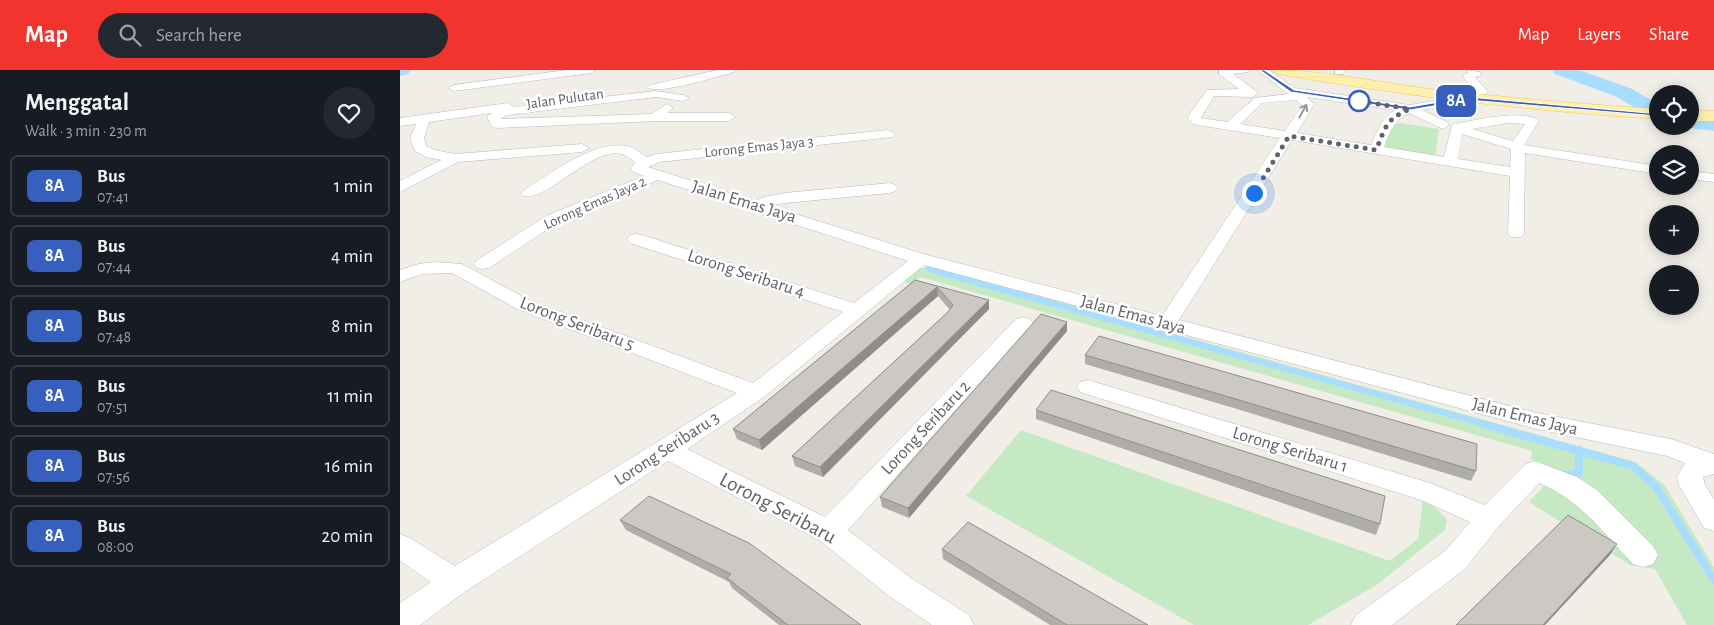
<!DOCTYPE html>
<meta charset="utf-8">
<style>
:root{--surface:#171b24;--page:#242831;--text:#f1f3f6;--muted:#9ea1a6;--line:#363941;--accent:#f1342d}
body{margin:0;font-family:"Alegreya Sans",sans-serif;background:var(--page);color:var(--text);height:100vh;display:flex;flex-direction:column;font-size:19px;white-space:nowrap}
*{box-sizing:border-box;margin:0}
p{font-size:16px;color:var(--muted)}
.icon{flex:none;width:28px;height:28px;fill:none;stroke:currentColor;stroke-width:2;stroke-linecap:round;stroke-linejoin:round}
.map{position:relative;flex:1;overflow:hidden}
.panel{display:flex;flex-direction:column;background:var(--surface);width:400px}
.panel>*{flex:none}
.badge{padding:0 10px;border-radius:8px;font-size:18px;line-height:32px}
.tools{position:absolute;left:1249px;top:15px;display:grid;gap:10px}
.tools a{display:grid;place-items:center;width:50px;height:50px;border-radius:50%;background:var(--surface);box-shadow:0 2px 12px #0003;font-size:25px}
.you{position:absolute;width:25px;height:25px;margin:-12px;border:4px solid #fff;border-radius:50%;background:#1a73e8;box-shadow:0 0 0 8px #1a73e833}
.map>.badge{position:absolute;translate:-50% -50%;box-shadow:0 0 0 2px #fff}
.round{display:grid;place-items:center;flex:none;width:52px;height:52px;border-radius:26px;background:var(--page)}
.summary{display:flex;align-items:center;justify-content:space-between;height:85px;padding:0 25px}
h1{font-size:24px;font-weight:700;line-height:38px}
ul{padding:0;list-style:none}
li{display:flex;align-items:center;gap:15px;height:62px;margin:0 10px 8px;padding:0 15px;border:2px solid var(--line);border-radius:8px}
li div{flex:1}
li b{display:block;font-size:19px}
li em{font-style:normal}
li .badge{min-width:55px;font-weight:700;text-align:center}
header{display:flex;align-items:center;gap:30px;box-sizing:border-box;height:70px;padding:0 25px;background:var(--accent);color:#fff}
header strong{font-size:24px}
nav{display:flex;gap:28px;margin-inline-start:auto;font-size:18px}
.search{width:350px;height:45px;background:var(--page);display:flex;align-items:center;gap:12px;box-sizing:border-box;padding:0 18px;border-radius:28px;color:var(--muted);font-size:19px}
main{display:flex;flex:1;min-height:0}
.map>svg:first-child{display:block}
</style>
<header>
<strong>Map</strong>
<div class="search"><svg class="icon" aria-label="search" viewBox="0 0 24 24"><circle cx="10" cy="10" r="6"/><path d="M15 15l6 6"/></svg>Search here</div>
<nav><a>Map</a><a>Layers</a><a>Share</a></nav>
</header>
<main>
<section class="panel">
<div class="summary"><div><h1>Menggatal</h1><p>Walk · 3 min · 230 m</p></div><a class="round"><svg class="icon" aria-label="heart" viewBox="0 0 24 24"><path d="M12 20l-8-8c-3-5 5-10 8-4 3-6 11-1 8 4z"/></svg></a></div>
<ul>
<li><span class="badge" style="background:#375fbe;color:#fff">8A</span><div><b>Bus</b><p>07:41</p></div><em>1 min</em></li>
<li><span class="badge" style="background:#375fbe;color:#fff">8A</span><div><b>Bus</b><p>07:44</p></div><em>4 min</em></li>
<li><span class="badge" style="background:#375fbe;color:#fff">8A</span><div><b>Bus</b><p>07:48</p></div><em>8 min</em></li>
<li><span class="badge" style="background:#375fbe;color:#fff">8A</span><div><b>Bus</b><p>07:51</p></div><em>11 min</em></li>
<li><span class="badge" style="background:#375fbe;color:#fff">8A</span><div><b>Bus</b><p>07:56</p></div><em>16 min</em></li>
<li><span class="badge" style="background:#375fbe;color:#fff">8A</span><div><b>Bus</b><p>08:00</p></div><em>20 min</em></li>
</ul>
</section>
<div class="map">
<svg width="1314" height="555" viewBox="0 0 1314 555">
<rect width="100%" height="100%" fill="#f1eee7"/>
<path fill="#c5e9c3" d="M 1000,53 L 1039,59 L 1035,89 L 987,79 L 985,77 L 993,54 Z
M 532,196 L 1232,391 L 1241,396 L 1265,416 L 1314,497 L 1314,555 L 1287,555 L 1255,499 L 1230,495 L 1129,432 L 1159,400 L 1131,389 L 1132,381 L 520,207 L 510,214 L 502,211 L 516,199 Z
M 621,360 L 990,491 L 1018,469 L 1023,430 L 1037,439 L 1047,450 L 1045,460 L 978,514 L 908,555 L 794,555 L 566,426 Z"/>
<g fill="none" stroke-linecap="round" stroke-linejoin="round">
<path stroke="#a9ddff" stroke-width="5" d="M 528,199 L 544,203"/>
<path stroke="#a9ddff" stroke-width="6" d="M 539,202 L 1088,355"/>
<path stroke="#a9ddff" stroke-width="8" d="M 1083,354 L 1233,396 L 1256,417 L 1314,510
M 1162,405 L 1179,403 L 1179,380"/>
<path fill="#a9ddff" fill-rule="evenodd" d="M 0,0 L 11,0 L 8,4 L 0,6 Z
M 1152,0 L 1179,0 L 1230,18 L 1258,34 L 1258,50 L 1251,48 L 1217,27 L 1155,4 Z
M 1290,46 L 1314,49 L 1314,61 L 1282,57 L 1290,56 Z"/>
<g stroke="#b7babe" stroke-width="1">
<path id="minor" d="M 167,0 L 196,0 L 191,3 L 54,21 L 48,18 L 54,15 Z
M 317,0 L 335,0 L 334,2 C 319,6 256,26 246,17 C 250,14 307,3 317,0 Z
M 819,0 L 849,0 L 848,2 L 833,4 L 856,21 L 858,24 L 852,27 L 814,26 L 801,48 L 827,52 L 855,28 L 888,24 L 857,0 L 869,0 L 895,18 L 1010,35 L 1068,25 L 1074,29 L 1068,33 L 1022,40 L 1047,52 L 1049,55 L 1043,59 L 1009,43 C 994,50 990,62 984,77 L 1044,87 L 1052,55 C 1069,51 1127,38 1139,51 L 1124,75 L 1258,96 L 1258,104 L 1125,83 L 1124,163 L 1122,167 L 1110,167 L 1108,163 L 1110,106 L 892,70 L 779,250 L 1137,343 L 1271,369 L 1314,384 L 1314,404 L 1303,407 L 1305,415 L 1314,429 L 1314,461 L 1304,458 L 1279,415 L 1277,407 L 1285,393 L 1267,386 L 1137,359 L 524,195 L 364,327 L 287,379 L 425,447 L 616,249 L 623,247 L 630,249 L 633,253 L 630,257 L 448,460 L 511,508 L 569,545 L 574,555 L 532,555 L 489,526 L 419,470 L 268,391 L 66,521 L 20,555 L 0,555 L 0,533 L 31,512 L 0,491 L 0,464 L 10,468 L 55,496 L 337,323 L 117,239 L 52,203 L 22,204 L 0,212 L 0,200 L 19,194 L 35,192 L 62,194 L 131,231 L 353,313 L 443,242 L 230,173 L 227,169 L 230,165 L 236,164 L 242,165 L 454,233 L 508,191 L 258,110 L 160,151 L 89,198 L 83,199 L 77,198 L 74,194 L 77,190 L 148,145 L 244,106 L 233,102 L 231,99 L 235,92 C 232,90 227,85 222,84 C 192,76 147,132 124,126 L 121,123 L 124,120 C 151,104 193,70 226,76 C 234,77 240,83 247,87 L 256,84 L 488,60 L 495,64 L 493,67 L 259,92 L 248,97 L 355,131 L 364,127 L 385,123 L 490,113 L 495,115 L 498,118 L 495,121 L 490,123 L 385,133 L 370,136 L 527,185 L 762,246 L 880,68 L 797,55 L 793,54 L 787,48 L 807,20 L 839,19 L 819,4 ZM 907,27 L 995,40 C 982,47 977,62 971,75 L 897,63 L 914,34 ZM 896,30 L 902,35 L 885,61 L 840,54 L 862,33 ZM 1108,53 L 1125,54 L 1113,71 L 1072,59 ZM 1062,64 L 1111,79 L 1110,97 L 1058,89 Z
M 935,0 L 945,0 L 943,4 L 935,4 Z
M 1067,0 L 1080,2 L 1081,4 L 1080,6 L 1075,7 L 1088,22 L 1086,24 L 1078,24 L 1064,8 L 1063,6 L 1064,4 L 1069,3 Z
M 256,21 L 283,25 L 289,28 L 283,31 L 256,27 L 107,45 L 100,49 L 251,44 L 267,34 L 273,38 L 267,43 L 329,43 L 335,47 L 329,51 L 257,51 L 96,58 L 92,57 L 87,47 L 92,43 L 29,52 L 24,68 L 26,76 L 35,80 L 55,84 L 182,74 L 189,78 L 182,82 L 58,92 L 0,122 L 0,111 L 41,90 L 26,87 L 15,81 L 10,68 L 16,54 L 0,56 L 0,48 L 108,33 L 114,37 Z
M 1290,101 L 1314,104 L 1314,112 L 1290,109 Z
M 688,310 L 1030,413 L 1085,435 L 1126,394 L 1135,391 L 1177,407 L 1197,420 L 1253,476 L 1258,485 L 1253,494 L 1243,497 L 1233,494 C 1203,462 1180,430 1139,413 L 1099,456 L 1065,499 L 992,555 L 951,555 L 956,545 L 1045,481 L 1070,452 L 1021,430 L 680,322 L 677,317 L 680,312 Z"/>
</g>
<g stroke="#f8c559" stroke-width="1">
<path id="major" d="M 871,0 C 922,0 972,11 1022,18 C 1101,27 1179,34 1258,39 L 1258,49 C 1130,41 1004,26 878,4 Z
M 1290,41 L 1314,41 L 1314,51 L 1290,51 Z"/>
</g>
<use href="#minor" fill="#fff" fill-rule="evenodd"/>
<use href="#major" fill="#ffefae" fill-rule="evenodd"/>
</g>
<path fill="#afada9" d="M 515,210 L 589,230 L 589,239 L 423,407 L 395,396 L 392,386 L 550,240 L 538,226 L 362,380 L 337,369 L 333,359 Z
M 667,252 L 667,261 L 509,448 L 482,437 L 480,427 Z
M 699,266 L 1076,401 L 1071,411 L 837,339 L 685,294 L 685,285 Z
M 636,340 L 980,454 L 976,465 L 636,349 Z
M 220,450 L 461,555 L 379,555 L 332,518 L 329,512 L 226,460 Z
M 542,479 L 748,555 L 650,555 L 543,489 Z"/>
<path fill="#8f8d89" d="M 537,217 L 538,226 L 362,380 L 359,370 Z
M 589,230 L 589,239 L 423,407 L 420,397 Z
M 667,252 L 667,261 L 509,448 L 508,438 Z
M 1217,474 L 1210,485 L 1145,555 L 1143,555 Z"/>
<path fill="#ccc9c4" stroke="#8f8d89" d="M 515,210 L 589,230 L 420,397 L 392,386 L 548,242 L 553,235 L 537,217 L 359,370 L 333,359 Z
M 641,244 L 667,252 L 508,438 L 480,427 Z
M 699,266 L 1077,374 L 1076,401 L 839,330 L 685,285 Z
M 651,320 L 985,426 L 980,454 L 636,340 Z
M 249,426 L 349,473 L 461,555 L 388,555 L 327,508 L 331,504 L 220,450 Z
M 1168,445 L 1217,474 L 1143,555 L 1056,555 Z
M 568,452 L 748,555 L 667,555 L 542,479 Z"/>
<defs><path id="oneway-shaft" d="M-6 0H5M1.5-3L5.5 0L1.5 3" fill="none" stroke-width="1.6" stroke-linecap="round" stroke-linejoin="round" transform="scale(1.25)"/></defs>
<use stroke="#969a9d" href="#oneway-shaft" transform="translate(903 41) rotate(-61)"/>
<path fill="#375fbe" stroke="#fff" d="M 860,0 L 864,0 L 894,20 L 1010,37 L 1068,27 L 1260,44 L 1258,46 L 1068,30 L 1010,40 L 891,22 Z"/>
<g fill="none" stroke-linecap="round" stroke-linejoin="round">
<path stroke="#5e6368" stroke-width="5" stroke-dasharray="0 9" d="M 854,123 L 889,66 L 976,80 C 986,56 986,49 1010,39 L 959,31"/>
</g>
<circle fill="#fff" stroke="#375fbe" stroke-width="2.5" cx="959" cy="31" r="10"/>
<g text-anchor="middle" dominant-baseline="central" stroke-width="5" stroke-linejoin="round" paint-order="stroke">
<g font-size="15" fill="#5e6368" stroke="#fff">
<text transform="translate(165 29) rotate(-8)">Jalan Pulutan</text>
<text transform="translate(359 77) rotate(-6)">Lorong Emas Jaya 3</text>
<text transform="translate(195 133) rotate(-24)">Lorong Emas Jaya 2</text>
</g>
<g font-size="18" fill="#5e6368" stroke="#fff">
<text transform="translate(344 132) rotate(17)">Jalan Emas Jaya</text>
<text transform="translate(346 204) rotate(18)">Lorong Seribaru 4</text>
<text transform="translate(733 245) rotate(15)">Jalan Emas Jaya</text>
<text transform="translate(177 254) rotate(21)">Lorong Seribaru 5</text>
<text transform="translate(1125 347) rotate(14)">Jalan Emas Jaya</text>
<text transform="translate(526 358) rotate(-47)">Lorong Seribaru 2</text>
<text transform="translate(267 379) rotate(-33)">Lorong Seribaru 3</text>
<text transform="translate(890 380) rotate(17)">Lorong Seribaru 1</text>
</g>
<g font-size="21" fill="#5e6368" stroke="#fff">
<text transform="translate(378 438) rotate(28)">Lorong Seribaru</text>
</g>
</g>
</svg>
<div class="tools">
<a><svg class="icon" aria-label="locate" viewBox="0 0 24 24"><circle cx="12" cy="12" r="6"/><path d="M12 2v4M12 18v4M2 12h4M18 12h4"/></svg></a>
<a><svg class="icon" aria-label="layers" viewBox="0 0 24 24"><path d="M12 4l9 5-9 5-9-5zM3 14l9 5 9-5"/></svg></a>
<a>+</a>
<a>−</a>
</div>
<div class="you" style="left:854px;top:123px"></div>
<b class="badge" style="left:1056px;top:31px;background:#375fbe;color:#fff">8A</b>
</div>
</main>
